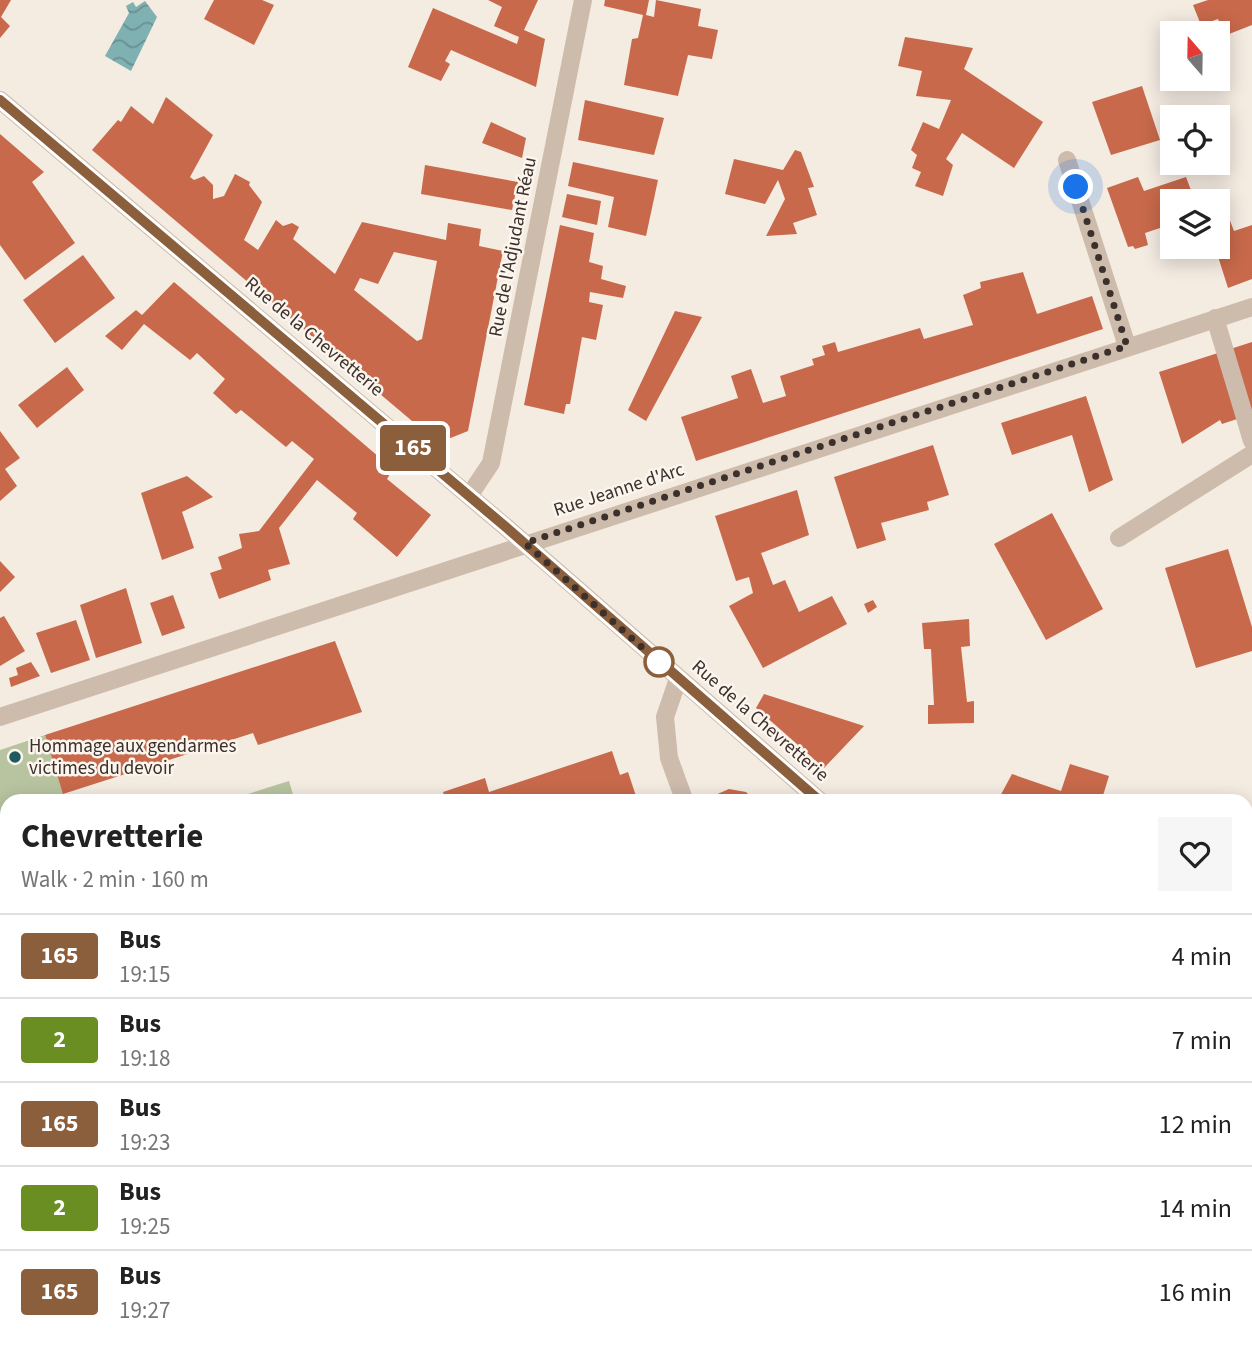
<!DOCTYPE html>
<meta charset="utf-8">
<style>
:root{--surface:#fff;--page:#f6f6f6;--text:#222;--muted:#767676;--line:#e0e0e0}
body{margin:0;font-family:"Source Sans 3",sans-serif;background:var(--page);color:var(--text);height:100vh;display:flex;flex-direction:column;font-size:26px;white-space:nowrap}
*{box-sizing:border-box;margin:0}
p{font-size:23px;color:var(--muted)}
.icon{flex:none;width:38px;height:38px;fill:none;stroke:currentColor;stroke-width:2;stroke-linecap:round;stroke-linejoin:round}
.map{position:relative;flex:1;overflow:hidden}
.sheet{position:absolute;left:0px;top:794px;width:1253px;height:555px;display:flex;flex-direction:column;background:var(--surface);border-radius:21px 21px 0 0;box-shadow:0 4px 18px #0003}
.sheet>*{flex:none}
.badge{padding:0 14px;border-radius:5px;font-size:24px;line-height:46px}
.needle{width:46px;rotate:340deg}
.buttons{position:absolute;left:1160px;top:21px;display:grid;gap:14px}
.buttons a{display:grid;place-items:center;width:70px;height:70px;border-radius:0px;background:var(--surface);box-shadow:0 4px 18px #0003;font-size:35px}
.you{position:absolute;width:35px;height:35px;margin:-18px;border:5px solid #fff;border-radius:50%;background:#1a73e8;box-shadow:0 0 0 10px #1a73e833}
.map>.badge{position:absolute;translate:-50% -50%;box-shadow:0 0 0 4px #fff}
.round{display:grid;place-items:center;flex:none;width:74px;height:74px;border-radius:0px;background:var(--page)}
.overview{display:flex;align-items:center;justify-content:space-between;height:119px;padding:0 21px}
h1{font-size:33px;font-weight:700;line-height:52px}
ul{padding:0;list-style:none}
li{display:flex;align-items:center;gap:21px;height:84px;padding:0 21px;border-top:2px solid var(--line)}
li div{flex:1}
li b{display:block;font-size:26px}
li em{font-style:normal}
li .badge{min-width:77px;font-weight:700;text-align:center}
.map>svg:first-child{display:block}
</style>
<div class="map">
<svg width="1252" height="1348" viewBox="0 0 1252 1348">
<defs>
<pattern id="water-waves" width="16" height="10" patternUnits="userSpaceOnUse" patternTransform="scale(1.75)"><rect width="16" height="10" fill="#7fb0b2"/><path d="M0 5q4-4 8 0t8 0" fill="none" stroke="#699091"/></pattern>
</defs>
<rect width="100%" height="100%" fill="#f4ebe1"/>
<path fill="#b8c4a0" d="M 45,735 L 66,801 L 7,802 L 7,972 L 0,975 L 0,750 Z
M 289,781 L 295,801 L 226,801 Z
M 163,1342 L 469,1342 L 471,1348 L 165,1348 Z"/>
<path fill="url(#water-waves)" d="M 145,1 L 157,17 L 131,71 L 105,56 L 129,13 L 126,6 L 133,2 L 136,7 Z"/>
<path fill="#c8694b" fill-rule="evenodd" d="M 0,0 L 11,0 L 1,17 L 10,26 L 0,38 Z
M 214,0 L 262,0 L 274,5 L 254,45 L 204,19 Z
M 488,0 L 538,0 L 524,30 L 545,39 L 536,87 L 451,50 L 445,61 L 450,64 L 441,81 L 408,67 L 433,8 L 517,44 L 519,37 L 494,26 L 502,7 Z
M 605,0 L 649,0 L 646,15 L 654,17 L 656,0 L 701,9 L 698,26 L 718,30 L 712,59 L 688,55 L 678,96 L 624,85 L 632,39 L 638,38 L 643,15 L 604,6 Z
M 1208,0 L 1252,0 L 1252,25 L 1224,36 L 1218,19 L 1201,25 L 1193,5 Z
M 905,37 L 973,48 L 964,69 L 1043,122 L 1014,168 L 962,133 L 946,159 L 953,165 L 943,196 L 915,186 L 921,172 L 912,168 L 917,155 L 911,150 L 923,122 L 939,129 L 951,100 L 916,96 L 922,71 L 898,66 Z
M 1142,86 L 1160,140 L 1111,155 L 1092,102 Z
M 166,97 L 213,135 L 190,177 L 194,180 L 204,176 L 213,185 L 213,199 L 224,196 L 235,174 L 250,182 L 249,185 L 262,202 L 244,240 L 258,250 L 276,220 L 283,226 L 292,223 L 299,227 L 293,239 L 335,274 L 362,222 L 446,240 L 448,223 L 481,229 L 479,246 L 503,251 L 468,431 L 438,443 L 92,150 L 118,120 L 121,122 L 131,106 L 153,124 ZM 394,252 L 437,261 L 422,339 L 417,341 L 354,290 L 360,278 L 378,284 Z
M 585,100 L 664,118 L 654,155 L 578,140 Z
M 491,122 L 526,138 L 522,158 L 482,143 Z
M 0,134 L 44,172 L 32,182 L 75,243 L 25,280 L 0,245 Z
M 795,150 L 801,152 L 814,187 L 808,188 L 817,215 L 793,223 L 797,234 L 766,236 L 785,199 L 778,180 L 765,204 L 725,194 L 734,159 L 783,170 Z
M 573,162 L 658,180 L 646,236 L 608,227 L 614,197 L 568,186 Z
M 425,165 L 518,182 L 512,210 L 421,194 Z
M 1138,177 L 1144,191 L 1186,177 L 1195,201 L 1172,201 L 1172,224 L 1145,233 L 1148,245 L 1135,249 L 1133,246 L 1128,247 L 1107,188 Z
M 567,194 L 601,201 L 597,225 L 562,217 Z
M 1229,218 L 1234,231 L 1252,225 L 1252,279 L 1228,288 L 1215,247 L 1218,247 L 1218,222 Z
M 560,225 L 594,233 L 589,262 L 603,266 L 601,279 L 626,286 L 623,298 L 590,292 L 589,302 L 603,305 L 596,340 L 582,337 L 570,404 L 566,404 L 564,414 L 524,405 Z
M 83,255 L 115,298 L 55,343 L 23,300 Z
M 1023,272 L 1037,314 L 1092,296 L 1103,329 L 696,461 L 681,417 L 738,398 L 731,376 L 751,369 L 763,403 L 786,396 L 780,376 L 814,365 L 812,359 L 825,355 L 822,346 L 835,342 L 838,352 L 920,328 L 924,339 L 973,325 L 963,295 L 981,288 L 980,282 Z
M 174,282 L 393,469 L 387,479 L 431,515 L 397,557 L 353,519 L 357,513 L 317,480 L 279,528 L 290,564 L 268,570 L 271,580 L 219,599 L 210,573 L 222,569 L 218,557 L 242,548 L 239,534 L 259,531 L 314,459 L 292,441 L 286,447 L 241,410 L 236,414 L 213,393 L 225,379 L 197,353 L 190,360 L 144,324 L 122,350 L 105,336 L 136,310 L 142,315 Z
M 675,311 L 702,317 L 646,421 L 628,410 Z
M 1252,342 L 1252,414 L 1222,424 L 1220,420 L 1182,444 L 1159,372 Z
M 67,367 L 84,390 L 37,428 L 18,405 Z
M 1086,396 L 1113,480 L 1089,492 L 1072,435 L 1012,455 L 1001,423 Z
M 0,431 L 20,458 L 5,469 L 17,486 L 0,501 Z
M 933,445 L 949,495 L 927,502 L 929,510 L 881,523 L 886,540 L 857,549 L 834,477 Z
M 187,476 L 213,497 L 182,512 L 194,548 L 162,560 L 141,493 Z
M 797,490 L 809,535 L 761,553 L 773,585 L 785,580 L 799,612 L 832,596 L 847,624 L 763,668 L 729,606 L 753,593 L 749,577 L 736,581 L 715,516 Z
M 1052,513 L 1103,609 L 1046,640 L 994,544 Z
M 1228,549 L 1252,627 L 1252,651 L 1196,668 L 1165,568 Z
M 0,561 L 15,577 L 0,592 Z
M 126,588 L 142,643 L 96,658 L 80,605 Z
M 173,595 L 185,628 L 162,636 L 150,603 Z
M 873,600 L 877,607 L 868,613 L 864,604 Z
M 4,616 L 25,651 L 0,666 L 0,618 Z
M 969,619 L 970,646 L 961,647 L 967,702 L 974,701 L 974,723 L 928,724 L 928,705 L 934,705 L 931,649 L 924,649 L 922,623 Z
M 76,620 L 90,660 L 51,673 L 36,633 Z
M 335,641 L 362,712 L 258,745 L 253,733 L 63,794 L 45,735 Z
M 31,662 L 40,676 L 11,687 L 9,678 L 18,675 L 16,668 Z
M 764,694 L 864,726 L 824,768 L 756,708 Z
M 612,751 L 620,775 L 628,772 L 638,802 L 446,802 L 443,792 L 485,778 L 489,792 Z
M 1070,764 L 1109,776 L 1101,802 L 998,800 L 1012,774 L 1061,791 Z
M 729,789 L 746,792 L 756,802 L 699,802 Z
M 434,794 L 436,802 L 413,802 L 413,801 Z
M 7,1039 L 7,1154 L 0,1156 L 0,1041 Z
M 1252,1264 L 1252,1331 L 1249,1333 L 1246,1267 Z
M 1005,1342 L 1077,1342 L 1068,1348 L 998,1348 Z"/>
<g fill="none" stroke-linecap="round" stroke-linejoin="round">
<path stroke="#b9a596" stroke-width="4.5" stroke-dasharray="3.5 3.5" stroke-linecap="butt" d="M 0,850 L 7,854
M 220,1342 L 222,1348
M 361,1348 L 378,1342"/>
<path stroke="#cdbbac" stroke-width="18" d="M 0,100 L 507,528 L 821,802
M 1067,160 L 1127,346
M 1215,318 L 1252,441
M 469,496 L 491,463 L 583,0
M 1119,538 L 1252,454
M 678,679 L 665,717 L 669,758 L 685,802
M 0,717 L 1252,307
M 1246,1166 L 1252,1171
M 0,1209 L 7,1206
M 0,1289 L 7,1309
M 18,1342 L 20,1348
M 886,1342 L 888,1348"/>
</g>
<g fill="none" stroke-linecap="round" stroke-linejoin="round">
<g stroke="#fff" stroke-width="16">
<path id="line" d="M 0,100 L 507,528 L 821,802"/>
</g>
<use href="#line" stroke="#8b5e3c" stroke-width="10"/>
<path stroke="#3b302b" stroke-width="7" stroke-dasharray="0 12.6" d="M 659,662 L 664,667 L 525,543 L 1127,346 L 1076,187"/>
</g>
<circle fill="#fff" stroke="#8b5e3c" stroke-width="3.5" cx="659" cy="662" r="14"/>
<circle fill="#1f5a5e" stroke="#fbf5ee" stroke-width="2.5" cx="15" cy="757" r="7"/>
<g text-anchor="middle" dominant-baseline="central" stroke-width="5" stroke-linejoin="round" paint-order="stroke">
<g font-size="19" fill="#3b302b" stroke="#fbf5ee">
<text transform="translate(513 247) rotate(-79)">Rue de l'Adjudant Réau</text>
<text transform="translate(314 337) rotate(40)">Rue de la Chevretterie</text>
<text transform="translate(619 490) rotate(-18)">Rue Jeanne d'Arc</text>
<text transform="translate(760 721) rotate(41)">Rue de la Chevretterie</text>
</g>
<g font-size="19" fill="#3b302b" stroke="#fbf5ee" text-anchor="start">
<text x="29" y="746">Hommage aux gendarmes<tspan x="29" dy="22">victimes du devoir</tspan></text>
</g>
</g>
</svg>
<div class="buttons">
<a><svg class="needle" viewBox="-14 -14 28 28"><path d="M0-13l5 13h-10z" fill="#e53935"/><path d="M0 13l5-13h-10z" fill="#767676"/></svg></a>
<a><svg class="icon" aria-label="locate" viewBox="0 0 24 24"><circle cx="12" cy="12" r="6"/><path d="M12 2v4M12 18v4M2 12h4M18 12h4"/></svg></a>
<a><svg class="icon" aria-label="layers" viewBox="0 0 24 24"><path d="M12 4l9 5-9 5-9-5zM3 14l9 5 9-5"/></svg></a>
</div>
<div class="you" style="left:1076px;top:187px"></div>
<b class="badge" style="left:413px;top:448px;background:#8b5e3c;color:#fff">165</b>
<section class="sheet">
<div class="overview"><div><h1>Chevretterie</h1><p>Walk · 2 min · 160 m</p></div><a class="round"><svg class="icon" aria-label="heart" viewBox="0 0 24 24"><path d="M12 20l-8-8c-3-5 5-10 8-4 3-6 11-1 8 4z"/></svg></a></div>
<ul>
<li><span class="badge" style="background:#8b5e3c;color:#fff">165</span><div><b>Bus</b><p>19:15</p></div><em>4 min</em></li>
<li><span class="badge" style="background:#6b8e23;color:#fff">2</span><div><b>Bus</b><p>19:18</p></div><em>7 min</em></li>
<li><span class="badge" style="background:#8b5e3c;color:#fff">165</span><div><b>Bus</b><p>19:23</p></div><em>12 min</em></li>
<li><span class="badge" style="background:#6b8e23;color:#fff">2</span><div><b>Bus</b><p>19:25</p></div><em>14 min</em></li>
<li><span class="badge" style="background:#8b5e3c;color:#fff">165</span><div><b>Bus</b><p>19:27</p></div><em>16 min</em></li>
</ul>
</section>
</div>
